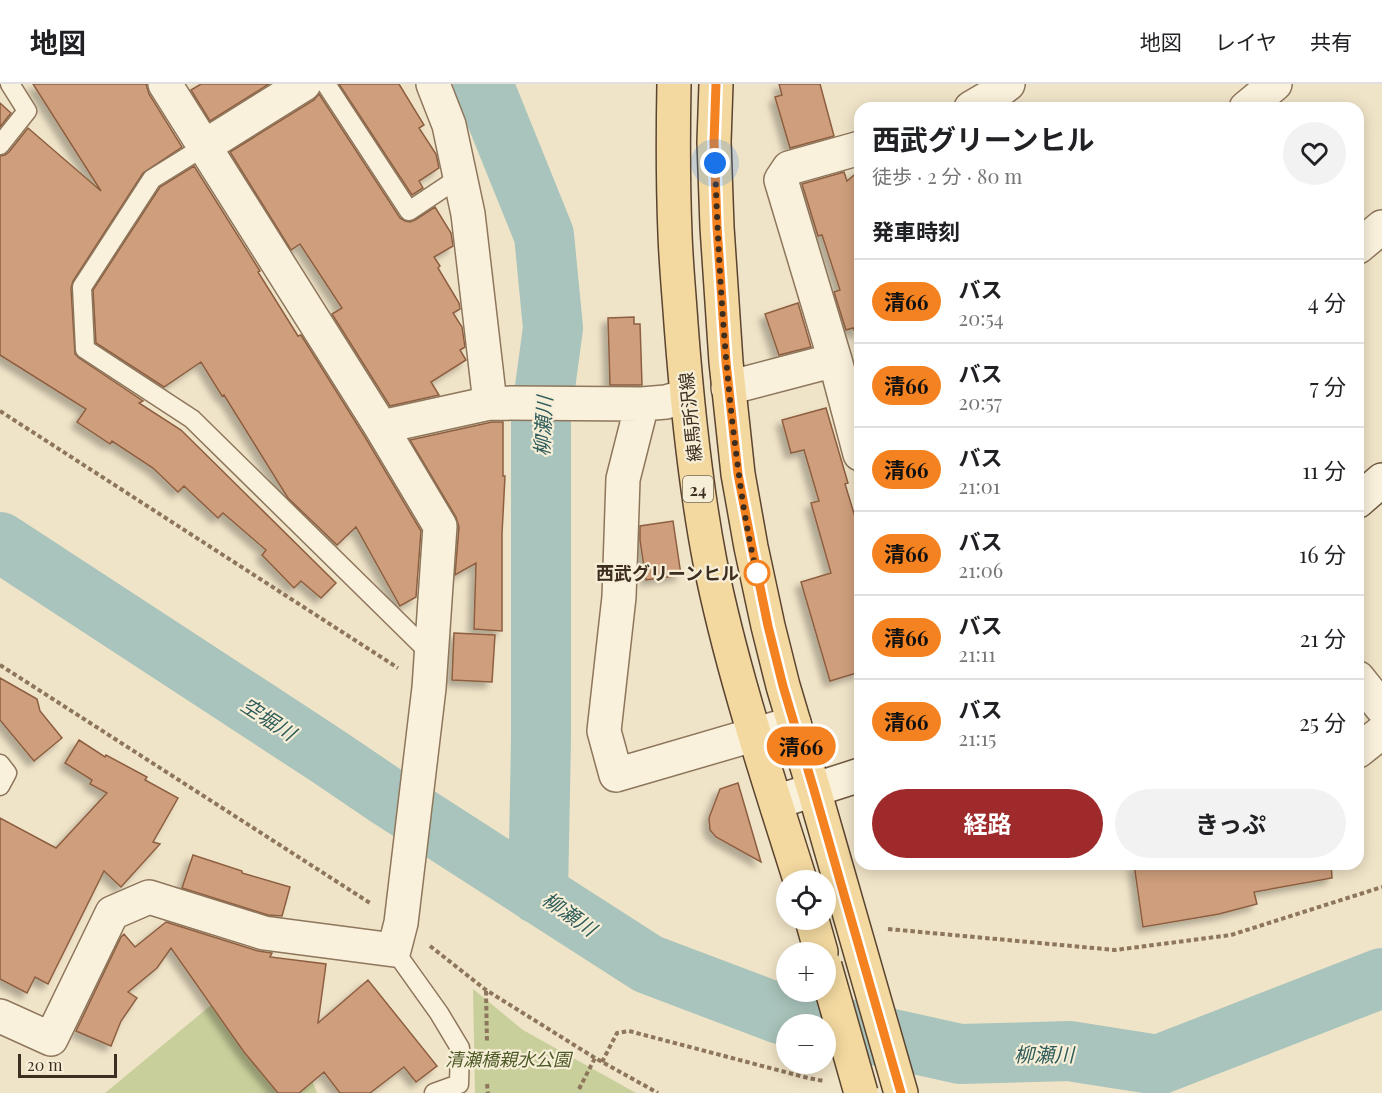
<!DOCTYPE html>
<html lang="ja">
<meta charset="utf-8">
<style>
:root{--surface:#fff;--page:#f2f2f2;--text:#202124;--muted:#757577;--line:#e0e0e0;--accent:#9e2a2b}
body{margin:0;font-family:"Playfair Display","Noto Sans JP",serif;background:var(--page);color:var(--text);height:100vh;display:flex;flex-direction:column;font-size:22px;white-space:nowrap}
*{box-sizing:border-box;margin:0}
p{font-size:20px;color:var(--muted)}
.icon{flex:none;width:33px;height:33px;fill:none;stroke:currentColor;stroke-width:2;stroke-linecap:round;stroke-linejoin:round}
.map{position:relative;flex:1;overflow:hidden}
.panel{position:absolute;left:854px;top:18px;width:510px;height:768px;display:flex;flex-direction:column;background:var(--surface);border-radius:18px;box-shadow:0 3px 15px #0003}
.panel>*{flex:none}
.badge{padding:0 12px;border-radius:20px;font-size:21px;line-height:39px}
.tools{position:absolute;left:776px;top:786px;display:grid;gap:12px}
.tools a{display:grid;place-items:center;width:60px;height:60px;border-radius:50%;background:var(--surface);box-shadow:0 3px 15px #0003;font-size:30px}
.scale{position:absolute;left:18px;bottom:15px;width:99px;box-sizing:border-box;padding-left:6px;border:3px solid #3d2e20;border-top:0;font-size:16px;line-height:21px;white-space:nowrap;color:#3d2e20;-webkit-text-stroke:4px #f7eed8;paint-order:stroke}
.you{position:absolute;width:30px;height:30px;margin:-15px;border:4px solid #fff;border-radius:50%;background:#1a73e8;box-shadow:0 0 0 9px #1a73e833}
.map>.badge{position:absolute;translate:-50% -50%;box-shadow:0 0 0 3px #fff}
h2{padding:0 18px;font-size:22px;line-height:54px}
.round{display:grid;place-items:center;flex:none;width:63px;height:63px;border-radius:32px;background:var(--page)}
.overview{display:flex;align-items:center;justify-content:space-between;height:102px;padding:0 18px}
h1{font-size:28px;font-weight:700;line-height:45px}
.cta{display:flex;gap:12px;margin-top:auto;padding:12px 18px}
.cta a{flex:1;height:69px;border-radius:36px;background:var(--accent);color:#fff;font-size:24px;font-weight:700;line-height:69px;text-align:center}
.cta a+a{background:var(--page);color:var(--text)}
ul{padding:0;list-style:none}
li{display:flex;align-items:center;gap:18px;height:84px;padding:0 18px;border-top:2px solid var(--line)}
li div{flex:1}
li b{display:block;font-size:22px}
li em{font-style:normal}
li .badge{min-width:66px;font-weight:700;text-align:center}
header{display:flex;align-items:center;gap:36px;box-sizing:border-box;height:84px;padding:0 30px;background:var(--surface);border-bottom:2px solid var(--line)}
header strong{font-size:28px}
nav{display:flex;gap:33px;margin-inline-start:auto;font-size:21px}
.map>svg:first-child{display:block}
</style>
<header>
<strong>地図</strong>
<nav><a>地図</a><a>レイヤ</a><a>共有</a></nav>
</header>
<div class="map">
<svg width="1382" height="1009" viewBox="0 0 1382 1009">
<defs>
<filter id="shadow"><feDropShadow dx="-5.5" dy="5.5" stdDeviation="3" flood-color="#0004"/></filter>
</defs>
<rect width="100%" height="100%" fill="#f0e4c8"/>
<path fill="#c9cf9b" d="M 473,905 L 523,946 L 636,1009 L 475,1009 Z
M 216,917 L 294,949 L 317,1009 L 105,1009 Z"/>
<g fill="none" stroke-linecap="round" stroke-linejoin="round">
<path stroke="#6f938a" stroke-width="10" d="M 1161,1009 L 1163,980"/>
<path stroke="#a9c4bc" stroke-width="60" d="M 483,0 L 544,151 L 553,244 L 541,333 L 541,656 L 538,810
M 0,458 L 326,671 L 385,711 L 648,880 L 780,930 L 960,970 L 1069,967 L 1158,981 L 1382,894"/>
</g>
<path fill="#cf9f7d" stroke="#8d5f41" stroke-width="1.5" filter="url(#shadow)" d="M 33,0 L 146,0 L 149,10 L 182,63 L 143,89 L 73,197 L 71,204 L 75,270 L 79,274 L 143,317 L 139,319 L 181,346 L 336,499 L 321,514 L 301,497 L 294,504 L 262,471 L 266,466 L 223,429 L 218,434 L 184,402 L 178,408 L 153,384 L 112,357 L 110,360 L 77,338 L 86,325 L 0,271 L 0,72 L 5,71 L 9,68 L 28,44 L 101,107 Z
M 201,0 L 269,0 L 210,37 L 191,6 Z
M 339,0 L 399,0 L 424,41 L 419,44 L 436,70 L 439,84 L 419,97 L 423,104 L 412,111 Z
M 779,0 L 820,0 L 834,52 L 790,64 L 775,13 L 782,11 Z
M 319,10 L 400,134 L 405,137 L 410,138 L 415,136 L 435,123 L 451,149 L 453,162 L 434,173 L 440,182 L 438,184 L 459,219 L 460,225 L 453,229 L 462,243 L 465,263 L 460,266 L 466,276 L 431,298 L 439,311 L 390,322 L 332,230 L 342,224 L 300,160 L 291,166 L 230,68 L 314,16 Z
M 0,19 L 11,29 L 0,43 Z
M 194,82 L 260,187 L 258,188 L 298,252 L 301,251 L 365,353 L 421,447 L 416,513 L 400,522 L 356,443 L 337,461 L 288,414 L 224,311 L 222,312 L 201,278 L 164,303 L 96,259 L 93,206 L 160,103 Z
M 860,86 L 860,248 L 855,248 L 853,244 L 846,246 L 834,208 L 840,206 L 822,151 L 818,152 L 802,100 L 844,88 L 847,97 Z
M 798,219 L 811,263 L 779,271 L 765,230 Z
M 634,233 L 634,240 L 640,240 L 642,301 L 610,301 L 608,234 Z
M 826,324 L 848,399 L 845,400 L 860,449 L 860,588 L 830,597 L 801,498 L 831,489 L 811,419 L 819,417 L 804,366 L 791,369 L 782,336 Z
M 492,338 L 503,338 L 503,392 L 505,392 L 502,450 L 502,547 L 474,545 L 476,479 L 455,491 L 459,443 L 456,433 L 410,356 Z
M 673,437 L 681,491 L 646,496 L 640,456 L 640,442 Z
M 454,549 L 495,551 L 492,598 L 452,596 Z
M 0,594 L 37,615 L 40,627 L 62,654 L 34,677 L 0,636 Z
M 79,656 L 105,673 L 106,671 L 147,693 L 145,696 L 178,714 L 153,758 L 160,760 L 121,803 L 104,787 L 48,900 L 35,893 L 27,909 L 0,895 L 0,734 L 56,764 L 107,709 L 90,700 L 92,696 L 65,679 Z
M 738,699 L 761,778 L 716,753 L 710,746 L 709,734 L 720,705 Z
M 193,771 L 242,787 L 242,789 L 290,803 L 282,832 L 268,831 L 182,804 Z
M 1134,780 L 1331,780 L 1332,794 L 1254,808 L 1257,820 L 1219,830 L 1143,843 Z
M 166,838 L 258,867 L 272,869 L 270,873 L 326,880 L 318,939 L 368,896 L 437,982 L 416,998 L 404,983 L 370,1009 L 340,1009 L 324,988 L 299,1009 L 278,1009 L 244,968 L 171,864 L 157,884 L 128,908 L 137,914 L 121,937 L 111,962 L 76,947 L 121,853 L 124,850 L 135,863 Z"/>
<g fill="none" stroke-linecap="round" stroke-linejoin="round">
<g stroke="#8d765c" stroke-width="21">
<path id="lane" d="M 326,0 L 409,127 L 460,93
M 0,61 L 27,27 L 10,0
M 205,62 L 152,95 L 82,203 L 85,265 L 192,335 L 431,570
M 0,680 L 7,689 L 0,702
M 394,866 L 439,929 L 460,964 L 459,1000 L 434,1009"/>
</g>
<g stroke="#8d765c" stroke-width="36">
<path id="street" d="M 433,0 L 449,41 L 468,130 L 490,319
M 971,24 L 995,10 L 1008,0
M 1246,24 L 1275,0
M 205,62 L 304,0
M 860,64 L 789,84 L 781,96 L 835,276 L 860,370
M 1358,163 L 1382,143
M 728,304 L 835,276
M 686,312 L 666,318 L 642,320 L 623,395 L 619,513 L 604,647 L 616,691 L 794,639
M 381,343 L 490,319 L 642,320
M 1358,594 L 1382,624
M 1358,667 L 1382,648
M 0,932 L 51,955 L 112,829 L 149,813 L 264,849 L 394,866 L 401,839 L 429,604 L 440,442 L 381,343 L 165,0"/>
</g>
<g stroke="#6f573f" stroke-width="36">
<path id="secondary" d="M 1358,417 L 1382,396
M 776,718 L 860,691"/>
</g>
<g stroke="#5b4430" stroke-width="36">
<path id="primary" d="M 674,0 C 673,50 673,100 675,150 C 676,180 679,210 681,240 C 687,320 695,400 710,478 C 732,587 767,691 800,796
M 716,0 L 714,58 L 717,143 L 726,278 L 738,390 L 751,463 L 768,542 L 783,602 L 814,706 L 901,1009
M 812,836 L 821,868"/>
</g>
<path stroke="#8d765c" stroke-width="4" stroke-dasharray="4.5 3" stroke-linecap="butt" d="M 0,327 L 398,584
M 0,581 L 370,819
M 888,845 L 1115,866 L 1231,851 L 1382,803
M 430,862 L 486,906 L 595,974 L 658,1009
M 486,907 L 487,959
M 602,978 L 617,949 L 629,947 L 808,994 L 824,997
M 487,1000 L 488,1009
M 579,1005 L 595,974"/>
<use href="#lane" stroke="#faf1dc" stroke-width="18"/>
<use href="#street" stroke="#faf1dc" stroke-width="33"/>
<use href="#secondary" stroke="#faf1dc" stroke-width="33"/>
<use href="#primary" stroke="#f3d9a0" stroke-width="33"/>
<g stroke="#5b4430" stroke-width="36" stroke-linecap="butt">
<path id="primary-bridge" d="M 825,882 L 861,1009"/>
</g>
<use href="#primary-bridge" stroke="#f3d9a0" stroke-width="33"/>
</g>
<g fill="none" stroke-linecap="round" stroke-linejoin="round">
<g stroke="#fff" stroke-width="14">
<path id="line" d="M 716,0 L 714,58 L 717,142 L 726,278 L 738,390 L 752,463 L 768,542 L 783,602 L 814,706 L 901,1009"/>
</g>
<use href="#line" stroke="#f58220" stroke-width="9"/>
<path stroke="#3d2e20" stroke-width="6" stroke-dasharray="0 10.8" d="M 715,79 C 718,167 723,256 733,344 C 739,393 745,442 757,489"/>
</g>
<circle fill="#fff" stroke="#f58220" stroke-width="3" cx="757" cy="489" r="12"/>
<g text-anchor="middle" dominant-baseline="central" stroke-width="4.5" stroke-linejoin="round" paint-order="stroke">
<rect fill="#f7eed8" stroke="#756857" stroke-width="1.5" x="683" y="392" width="30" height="26" rx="4.5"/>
<g font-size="16" font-weight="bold" fill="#3d2e20">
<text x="698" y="405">24</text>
</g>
<g font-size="18" fill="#3d2e20" stroke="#f7eed8">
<text transform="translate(690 333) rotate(-96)">練馬所沢線</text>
</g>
<g font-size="18" font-weight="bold" fill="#3d2e20" stroke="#f7eed8" text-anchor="end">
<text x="739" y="489">西武グリーンヒル</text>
</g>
<g font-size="18" font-style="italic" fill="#4d5a26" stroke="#f7eed8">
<text x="508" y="975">清瀬橋親水公園</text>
</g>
<g font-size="20" font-style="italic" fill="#2f5d5a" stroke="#f7eed8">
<text transform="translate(542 342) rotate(-87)">柳瀬川</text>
<text transform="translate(269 634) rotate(33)">空堀川</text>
<text transform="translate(570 829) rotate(35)">柳瀬川</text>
<text x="1044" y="969">柳瀬川</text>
</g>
</g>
</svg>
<div class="tools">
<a><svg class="icon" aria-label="locate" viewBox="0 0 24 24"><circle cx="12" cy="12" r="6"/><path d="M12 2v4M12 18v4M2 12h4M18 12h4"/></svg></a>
<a>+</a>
<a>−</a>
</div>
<div class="scale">20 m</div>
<div class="you" style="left:715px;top:79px"></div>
<b class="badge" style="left:801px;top:662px;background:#f58220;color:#111">清66</b>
<section class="panel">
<div class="overview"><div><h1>西武グリーンヒル</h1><p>徒歩 · 2 分 · 80 m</p></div><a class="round"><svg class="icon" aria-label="heart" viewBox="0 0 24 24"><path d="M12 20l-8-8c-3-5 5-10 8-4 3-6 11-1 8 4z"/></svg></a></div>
<h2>発車時刻</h2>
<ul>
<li><span class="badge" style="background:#f58220;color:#111">清66</span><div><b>バス</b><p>20:54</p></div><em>4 分</em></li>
<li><span class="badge" style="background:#f58220;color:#111">清66</span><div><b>バス</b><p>20:57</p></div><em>7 分</em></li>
<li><span class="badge" style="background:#f58220;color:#111">清66</span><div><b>バス</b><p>21:01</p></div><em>11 分</em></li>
<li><span class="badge" style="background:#f58220;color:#111">清66</span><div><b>バス</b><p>21:06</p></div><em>16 分</em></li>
<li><span class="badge" style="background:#f58220;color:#111">清66</span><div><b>バス</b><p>21:11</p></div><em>21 分</em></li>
<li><span class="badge" style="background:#f58220;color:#111">清66</span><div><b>バス</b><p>21:15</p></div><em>25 分</em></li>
</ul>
<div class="cta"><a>経路</a><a>きっぷ</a></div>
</section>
</div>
